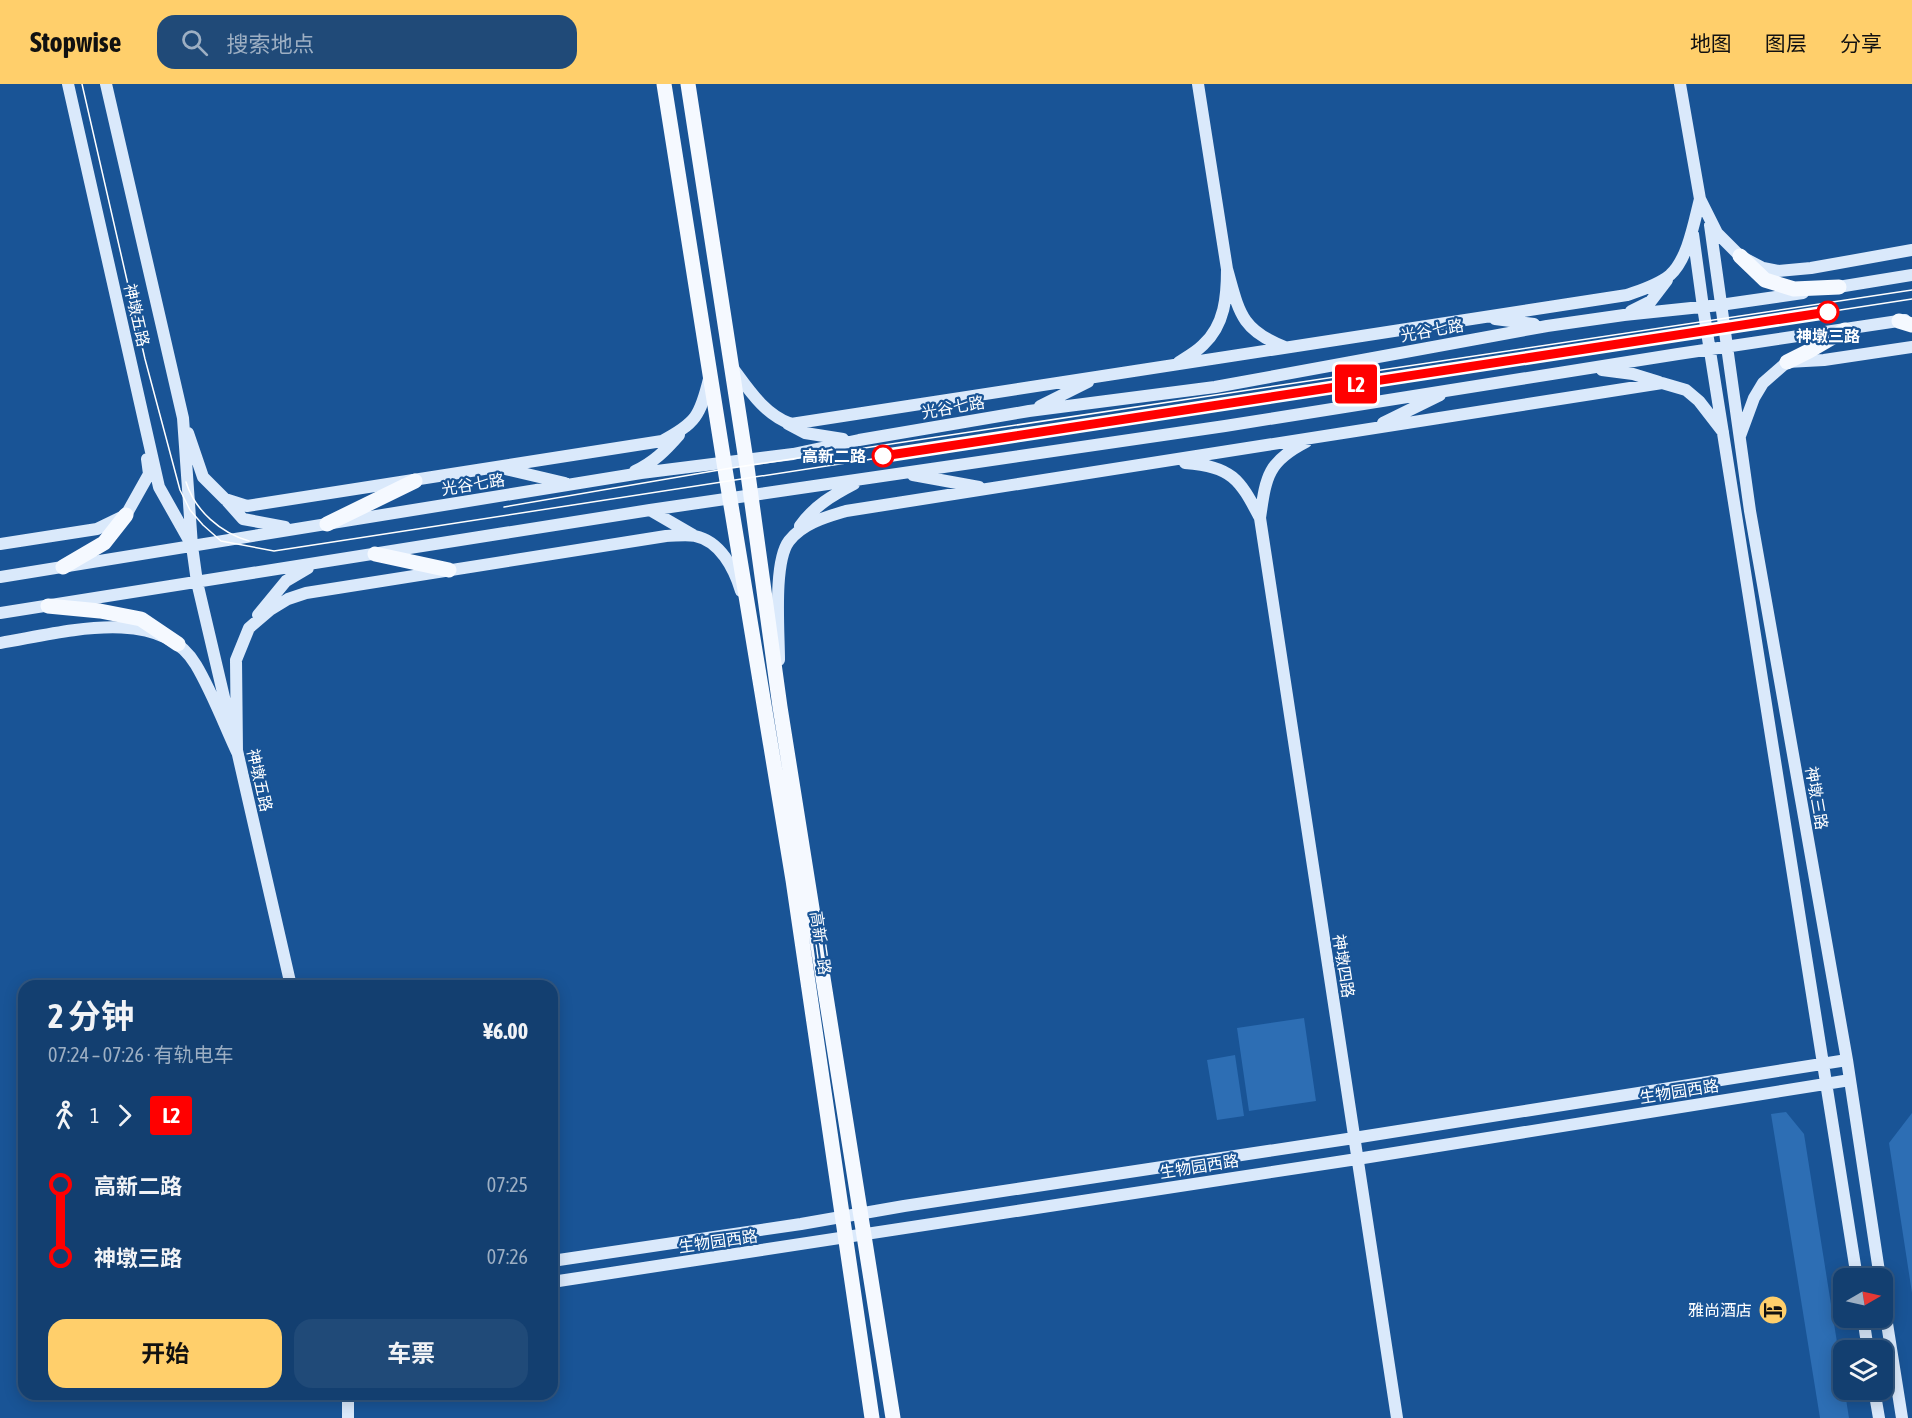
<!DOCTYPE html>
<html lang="zh">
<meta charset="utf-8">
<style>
:root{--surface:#133f70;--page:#204a78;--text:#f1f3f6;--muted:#9dafc3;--line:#325883;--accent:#ffcf6b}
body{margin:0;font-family:"Asap Condensed","Noto Sans SC",sans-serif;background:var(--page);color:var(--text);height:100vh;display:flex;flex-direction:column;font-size:22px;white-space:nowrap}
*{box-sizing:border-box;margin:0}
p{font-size:20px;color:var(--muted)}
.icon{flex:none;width:33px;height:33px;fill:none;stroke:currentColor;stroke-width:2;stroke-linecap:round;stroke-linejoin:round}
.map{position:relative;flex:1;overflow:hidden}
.sheet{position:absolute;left:18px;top:896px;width:540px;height:420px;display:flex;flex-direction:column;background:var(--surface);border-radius:18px;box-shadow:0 3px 15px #0003,0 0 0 2px var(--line)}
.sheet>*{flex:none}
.badge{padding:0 12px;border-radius:4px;font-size:21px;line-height:39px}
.needle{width:39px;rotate:81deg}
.controls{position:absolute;left:1833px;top:1184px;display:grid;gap:12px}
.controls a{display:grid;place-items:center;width:60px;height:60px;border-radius:12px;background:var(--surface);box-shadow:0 3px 15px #0003,0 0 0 2px var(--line);font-size:30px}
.map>.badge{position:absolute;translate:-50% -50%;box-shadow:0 0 0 3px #fff}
.legs{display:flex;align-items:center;gap:9px;height:66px;padding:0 30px;font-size:20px}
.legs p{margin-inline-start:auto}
.overview{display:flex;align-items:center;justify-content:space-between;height:102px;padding:0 30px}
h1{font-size:33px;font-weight:700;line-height:45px}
.action{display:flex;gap:12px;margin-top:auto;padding:12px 30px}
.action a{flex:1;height:69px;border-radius:18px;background:var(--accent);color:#111;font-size:24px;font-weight:700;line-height:69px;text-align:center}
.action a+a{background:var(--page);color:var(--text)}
ul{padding:0 30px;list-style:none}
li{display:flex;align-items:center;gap:21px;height:72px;font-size:22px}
li i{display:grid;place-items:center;width:9px;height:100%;margin:0 8px;background:currentColor}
li i::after{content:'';width:15px;height:15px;margin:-8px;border:4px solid;border-radius:50%;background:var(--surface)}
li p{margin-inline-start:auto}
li:first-child i{background:linear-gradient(#0000 50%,currentColor 0)}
li:last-child i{background:linear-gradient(currentColor 50%,#0000 0)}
header{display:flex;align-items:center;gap:36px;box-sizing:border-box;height:84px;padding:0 30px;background:var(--accent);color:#111}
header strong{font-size:28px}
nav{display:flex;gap:33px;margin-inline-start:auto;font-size:21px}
.search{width:420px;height:54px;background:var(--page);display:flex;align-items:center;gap:15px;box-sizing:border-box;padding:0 21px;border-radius:18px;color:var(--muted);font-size:22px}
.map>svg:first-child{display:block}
</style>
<header>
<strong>Stopwise</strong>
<div class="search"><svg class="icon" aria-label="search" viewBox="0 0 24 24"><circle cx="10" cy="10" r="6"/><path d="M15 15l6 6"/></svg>搜索地点</div>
<nav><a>地图</a><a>图层</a><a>分享</a></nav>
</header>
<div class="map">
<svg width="1912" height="1334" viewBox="0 0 1912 1334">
<rect width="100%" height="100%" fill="#195496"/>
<path fill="#2d6eb4" d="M 1304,934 L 1316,1017 L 1249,1027 L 1237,944 Z
M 1235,971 L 1244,1032 L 1217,1036 L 1207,976 Z
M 1786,1028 L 1804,1050 L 1849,1334 L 1820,1334 L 1771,1030 Z
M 1912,1029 L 1912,1209 L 1889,1059 Z"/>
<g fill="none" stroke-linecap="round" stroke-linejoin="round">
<path stroke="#dae9fb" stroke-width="12" d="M 68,0 L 159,403 L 190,458
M 106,0 L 183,334 L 192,462 L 197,498 L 231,643
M 1198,0 L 1227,185
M 1680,0 L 1700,115
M 1710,141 L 1750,427 L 1847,976 L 1880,1194
M 1693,150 L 1703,223 L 1857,1194
M 1832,204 L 1912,191
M 1631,227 L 1651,217 L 1667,196
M 1495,235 L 1534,240
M 1179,278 C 1187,273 1196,268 1203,261 C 1225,241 1227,212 1227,185 C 1239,227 1240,246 1285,263
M 732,283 C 749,306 764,330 791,340 L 1627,211 C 1641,206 1658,201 1670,191 C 1688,175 1694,138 1700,115 L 1717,149 L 1740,172 L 1763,184 L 1778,187 L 1811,184 L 1912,166
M 1602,286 L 1633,290 L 1659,298
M 1040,322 L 1088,298
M 1383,339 L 1440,311
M 788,340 L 805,349 L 843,355
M 188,349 L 203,393 L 225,415 L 247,422 L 662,357 C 696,339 700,332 709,295
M 1740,352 L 1754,314 L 1763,299 L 1787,278 L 1824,276 L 1912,263
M 1185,379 C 1232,383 1239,394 1260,434 C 1266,393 1267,378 1306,358
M 505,385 L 565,399
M 635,387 C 653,379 666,366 679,351
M 913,391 L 979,403
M 227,417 L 243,435 L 285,443
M 650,426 L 693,451
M 1260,434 L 1397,1334
M 800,442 C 814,422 833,411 854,400
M 0,460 L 97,445 L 126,431 L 149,390 L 147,375
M 0,493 L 641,389 L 793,370 L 859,356 L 1029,327 L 1215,303 L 1547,242 L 1624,231 L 1720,221 L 1803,209
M 0,529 L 650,426 L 1225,342 L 1678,270 L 1905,236
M 258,531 L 286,497 L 308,484
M 0,559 C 57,550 160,519 196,581 C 212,608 224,640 237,668 L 236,576 L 249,544 L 270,526 L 288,515 L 306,509 L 666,452 C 675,452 686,450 695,452 C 720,457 734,484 741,507
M 779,576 C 779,548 773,478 789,457 C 803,439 826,433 846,427 L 1662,299 L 1686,306 L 1699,317 L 1723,348
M 236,662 L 291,902
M 552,1177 L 801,1140 L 904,1122 L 1354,1054 L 1847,976
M 552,1198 L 1357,1075 L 1850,996
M 1882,1208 L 1902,1334
M 1863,1233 L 1868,1266
M 1874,1305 L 1879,1334
M 348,1310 L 348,1334"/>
<path stroke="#f5f9ff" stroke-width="15" d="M 664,0 L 725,385 L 793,796 L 872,1334
M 688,0 L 747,383 L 780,623 L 893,1334
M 1740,172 L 1765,196 L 1794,205 L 1839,203
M 1899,237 L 1912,241
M 1787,278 L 1809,267 L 1845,246
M 327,440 L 415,397
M 375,470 L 449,486
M 63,483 L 104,459 L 126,431
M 48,522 L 100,527 L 141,535 L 178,560"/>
<path stroke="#fff" stroke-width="1.5" d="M 82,0 L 145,275 L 180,406 L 190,426 L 203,441 L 221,457 L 274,467 L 1912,215
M 186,398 C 195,427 221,449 249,457
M 504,423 L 725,385 L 1912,206"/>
</g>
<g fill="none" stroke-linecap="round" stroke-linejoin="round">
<g stroke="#fff" stroke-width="14">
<path id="line-1" d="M 883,372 L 1828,228"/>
</g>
<use href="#line-1" stroke="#f00" stroke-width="9"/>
</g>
<defs>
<g id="hotel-disc" transform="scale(1.5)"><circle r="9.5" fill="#ffcf6b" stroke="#195496"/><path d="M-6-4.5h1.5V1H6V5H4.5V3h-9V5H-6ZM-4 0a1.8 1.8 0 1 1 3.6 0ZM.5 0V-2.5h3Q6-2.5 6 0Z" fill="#111"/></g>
</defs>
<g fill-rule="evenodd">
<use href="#hotel-disc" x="1773" y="1226"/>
</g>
<g fill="#fff" stroke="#f00" stroke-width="3">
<circle cx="1828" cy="228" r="10"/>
<circle cx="883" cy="372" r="10"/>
</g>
<g text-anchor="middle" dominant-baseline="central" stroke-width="4.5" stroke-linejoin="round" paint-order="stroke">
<g font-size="16" fill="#fff" stroke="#195496">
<text transform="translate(137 231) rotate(77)">神墩五路</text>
<text transform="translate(1432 246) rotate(-10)">光谷七路</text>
<text transform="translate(953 323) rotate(-10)">光谷七路</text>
<text transform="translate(473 400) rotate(-9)">光谷七路</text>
<text transform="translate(260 696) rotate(77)">神墩五路</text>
<text transform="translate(1817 714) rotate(80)">神墩三路</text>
<text transform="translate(821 859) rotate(82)">高新二路</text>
<text transform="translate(1344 882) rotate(81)">神墩四路</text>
<text transform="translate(1679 1007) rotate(-9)">生物园西路</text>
<text transform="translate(1199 1082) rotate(-9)">生物园西路</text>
<text transform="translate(718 1157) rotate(-8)">生物园西路</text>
</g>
<g font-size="16" font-weight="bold" fill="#fff" stroke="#195496">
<text x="1828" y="252">神墩三路</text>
<text x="866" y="372" text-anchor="end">高新二路</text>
</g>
<g font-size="16" fill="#fff" stroke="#195496" text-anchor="end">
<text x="1752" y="1226">雅尚酒店</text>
</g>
</g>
</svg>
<div class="controls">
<a><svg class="needle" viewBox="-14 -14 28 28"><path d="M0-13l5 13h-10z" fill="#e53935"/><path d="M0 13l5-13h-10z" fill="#9dafc3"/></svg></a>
<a><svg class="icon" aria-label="layers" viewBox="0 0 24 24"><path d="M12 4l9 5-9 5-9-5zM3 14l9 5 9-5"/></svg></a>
</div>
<b class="badge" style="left:1356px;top:300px;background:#f00;color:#fff">L2</b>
<section class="sheet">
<div class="overview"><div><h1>2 分钟</h1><p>07:24 – 07:26 · 有轨电车</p></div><b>¥6.00</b></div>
<div class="legs"><svg class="icon" aria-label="walk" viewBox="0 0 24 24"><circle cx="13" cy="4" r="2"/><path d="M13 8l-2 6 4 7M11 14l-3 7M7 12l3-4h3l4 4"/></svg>1<svg class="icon" aria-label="forward" viewBox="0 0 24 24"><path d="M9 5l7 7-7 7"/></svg><b class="badge" style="background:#f00;color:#fff">L2</b></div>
<ul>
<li><i style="color:#f00"></i><b>高新二路</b><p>07:25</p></li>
<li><i style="color:#f00"></i><b>神墩三路</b><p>07:26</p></li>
</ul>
<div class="action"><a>开始</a><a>车票</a></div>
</section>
</div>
